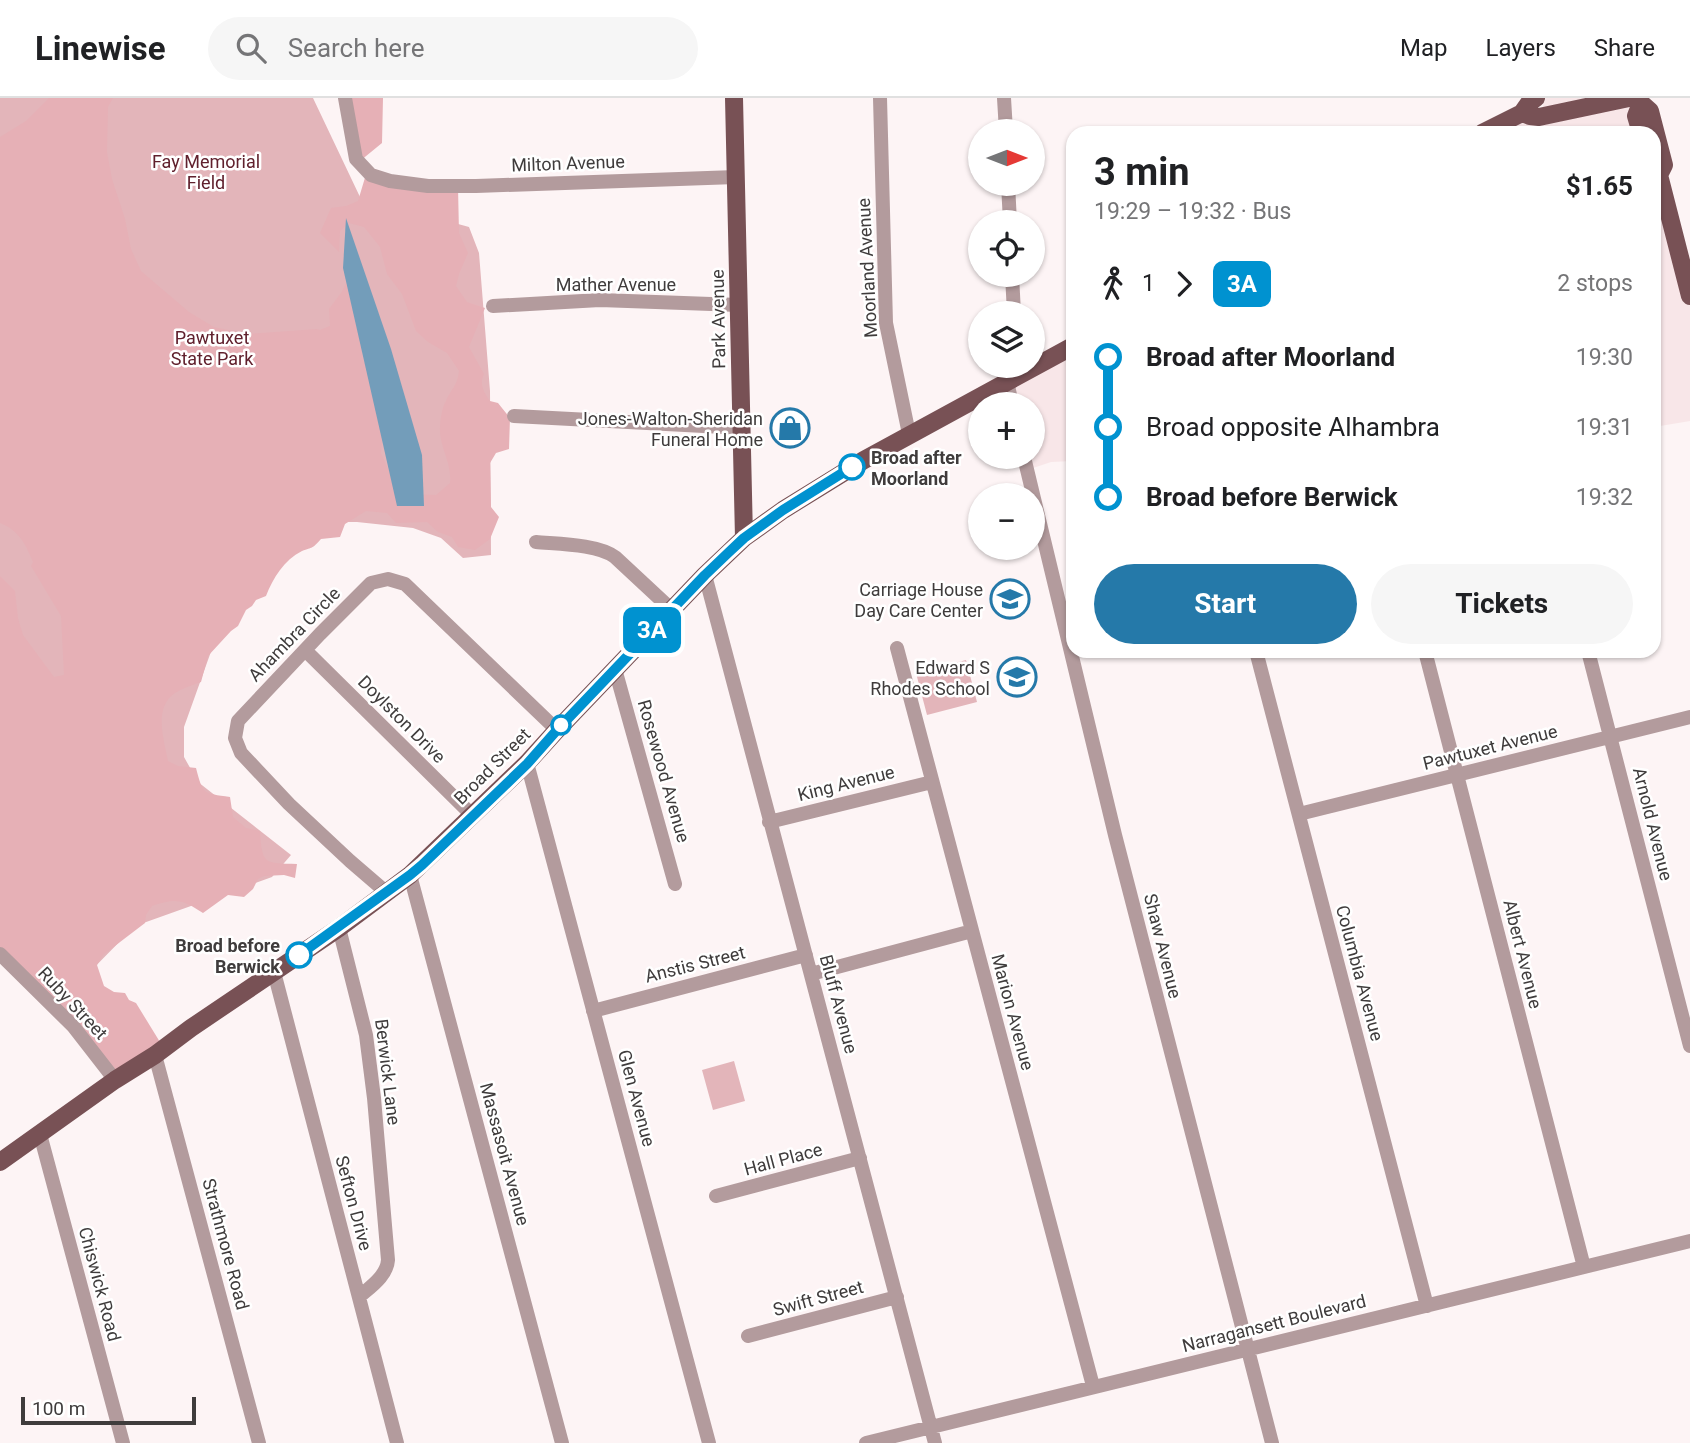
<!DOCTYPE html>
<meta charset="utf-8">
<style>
:root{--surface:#fff;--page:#f6f6f6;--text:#202124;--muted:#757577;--line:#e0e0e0;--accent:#2579a9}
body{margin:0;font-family:Roboto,sans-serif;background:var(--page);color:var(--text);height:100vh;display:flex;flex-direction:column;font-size:26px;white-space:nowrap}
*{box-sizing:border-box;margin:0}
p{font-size:23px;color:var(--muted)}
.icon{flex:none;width:38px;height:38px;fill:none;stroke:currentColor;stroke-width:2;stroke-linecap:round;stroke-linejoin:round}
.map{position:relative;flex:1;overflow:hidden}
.details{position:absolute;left:1066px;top:28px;width:595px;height:532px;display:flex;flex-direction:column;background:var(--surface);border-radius:21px;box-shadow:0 2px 5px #0004}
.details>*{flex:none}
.badge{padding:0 14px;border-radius:10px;font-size:24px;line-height:46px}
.needle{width:46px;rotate:90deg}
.fabs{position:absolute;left:968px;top:21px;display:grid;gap:14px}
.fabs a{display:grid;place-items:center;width:77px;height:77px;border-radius:50%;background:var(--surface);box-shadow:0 2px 5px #0004;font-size:35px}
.scale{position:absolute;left:21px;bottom:18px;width:175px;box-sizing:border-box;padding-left:7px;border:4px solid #3f3c3c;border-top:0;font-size:19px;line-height:24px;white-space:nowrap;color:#3f3c3c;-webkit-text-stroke:5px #fff;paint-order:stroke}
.map>.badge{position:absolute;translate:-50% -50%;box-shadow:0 0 0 4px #fff}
.legs{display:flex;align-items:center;gap:10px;height:77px;padding:0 28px;font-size:23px}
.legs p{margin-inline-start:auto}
.summary{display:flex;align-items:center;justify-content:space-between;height:119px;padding:0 28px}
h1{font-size:38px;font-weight:700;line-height:52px}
.action{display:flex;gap:14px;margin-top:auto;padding:14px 28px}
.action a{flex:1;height:80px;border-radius:42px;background:var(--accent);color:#fff;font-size:28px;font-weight:700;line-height:80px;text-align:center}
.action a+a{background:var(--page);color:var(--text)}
ul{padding:0 28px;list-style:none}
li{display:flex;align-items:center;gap:24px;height:70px;font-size:26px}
li i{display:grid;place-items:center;width:10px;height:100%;margin:0 9px;background:currentColor}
li i::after{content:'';width:18px;height:18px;margin:-9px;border:5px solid;border-radius:50%;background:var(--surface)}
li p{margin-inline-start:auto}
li:first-child i{background:linear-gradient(#0000 50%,currentColor 0)}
li:last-child i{background:linear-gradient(currentColor 50%,#0000 0)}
header{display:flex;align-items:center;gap:42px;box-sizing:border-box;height:98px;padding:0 35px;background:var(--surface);border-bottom:2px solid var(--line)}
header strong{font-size:33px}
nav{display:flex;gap:38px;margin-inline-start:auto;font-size:24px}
.search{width:490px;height:63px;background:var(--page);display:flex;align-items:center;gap:18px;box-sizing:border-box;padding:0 24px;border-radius:38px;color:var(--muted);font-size:26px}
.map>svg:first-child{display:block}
</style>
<header>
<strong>Linewise</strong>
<div class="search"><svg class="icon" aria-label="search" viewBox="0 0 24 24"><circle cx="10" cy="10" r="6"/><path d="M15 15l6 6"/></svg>Search here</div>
<nav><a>Map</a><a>Layers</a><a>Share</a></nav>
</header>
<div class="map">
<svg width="1690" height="1345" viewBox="0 0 1690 1345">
<rect width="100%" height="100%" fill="#fdf4f5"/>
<path fill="#f8e6e8" d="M 1545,0 L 1646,0 L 1653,35 L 1490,35 L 1541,16 Z
M 1654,42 L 1690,205 L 1690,323 L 1654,329 Z
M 1073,249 L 1073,363 L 1051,364 L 1030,371 L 1026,359 L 1032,359 L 1032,306 L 1014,306 L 1010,289 Z"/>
<path fill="#e3b5ba" d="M 0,0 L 313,0 L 360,99 L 469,129 L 479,155 L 490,293 L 491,457 L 463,460 L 441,440 L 413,430 L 357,424 L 329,424 L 307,439 L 213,548 L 184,629 L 184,659 L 198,684 L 291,757 L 272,779 L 135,828 L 75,889 L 0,822 Z
M 966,562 L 977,604 L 927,617 L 916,575 Z
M 734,963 L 745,1003 L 713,1012 L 702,972 Z"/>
<path fill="#e6b0b6" d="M 49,0 L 113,0 L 108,9 L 107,54 L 112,81 L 125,121 L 131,151 L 141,173 L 189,214 L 214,229 L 247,236 L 317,231 L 320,232 L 330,228 L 329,211 L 341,195 L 346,185 L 360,219 L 362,258 L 384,325 L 381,355 L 392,380 L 408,396 L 436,397 L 450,385 C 452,364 439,349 440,330 C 440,322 442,309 446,303 C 452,289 457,289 459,273 L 447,255 L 428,244 L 416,233 L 402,196 L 387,176 L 380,149 L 364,129 L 349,125 L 340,133 L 339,154 L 320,135 L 331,110 L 346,108 L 358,103 L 367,73 L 458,89 L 459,135 L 468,155 L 459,176 L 456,188 L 467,204 L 485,210 L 469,249 L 484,276 C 479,286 484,295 490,303 L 498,305 L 510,320 L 509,351 L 496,355 L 490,365 L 491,409 L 499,419 L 490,441 L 475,452 L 458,449 L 452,439 L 438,434 L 427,424 L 396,425 L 387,415 L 366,413 L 345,426 L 340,439 L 321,441 C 312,451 313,449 302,453 C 284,462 273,480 266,498 L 256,502 L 252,508 L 246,512 L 238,528 L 231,533 L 208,558 L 201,584 C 193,587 183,590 175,595 C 153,610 164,641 168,663 L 178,668 L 196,670 C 203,697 203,695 230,699 L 233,719 L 246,730 L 260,733 C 262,767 264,765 297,766 L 295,780 L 284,777 L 264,778 L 258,781 L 253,791 L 244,799 L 228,797 L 203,815 C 182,801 176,800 152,808 L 146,817 L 145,825 L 103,857 L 97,867 L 104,888 L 114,894 L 125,895 L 129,902 L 136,905 L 163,949 L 119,981 L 0,855 L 0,478 L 15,493 L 18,520 L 23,537 L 54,579 L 64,577 L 61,518 L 31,468 L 33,464 C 26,447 19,432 0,425 L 0,39 L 26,23 Z
M 345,0 L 383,0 L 382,45 L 360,63 Z"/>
<path fill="#739dba" d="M 346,120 L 391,251 L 422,357 L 424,408 L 397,408 L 343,170 Z"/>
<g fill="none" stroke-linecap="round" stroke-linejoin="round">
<path stroke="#b39b9d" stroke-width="14" d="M 345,0 L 356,61 L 371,77 L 390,83 L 428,88 L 476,88 L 736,79
M 880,0 L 886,225 L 909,336
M 1004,0 L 1006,33
M 1008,86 L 1010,124
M 1012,177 L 1014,215
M 493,208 L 600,202 L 739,207
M 1007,283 L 1012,306
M 514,318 L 742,330
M 1024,359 L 1115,737 L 1272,1345
M 536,444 C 557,446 598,446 615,459 L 672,512
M 705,477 L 935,1345
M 897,550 L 1093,1288
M 305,552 L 473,718
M 1256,553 L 1427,1208
M 1425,553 L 1584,1169
M 1588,553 L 1690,948
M 615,571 L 675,786
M 527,665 L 709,1345
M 1299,716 L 1690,619
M 769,724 L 932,684
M 410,777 L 562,1345
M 386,794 L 350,763 L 289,706 L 241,655 L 235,640 L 238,623 L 320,536 L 371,485 L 388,481 L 405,486 L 557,632
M 339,830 L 366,937 L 374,1000 L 388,1162 C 387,1178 370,1189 359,1199
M 0,856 L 73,928 L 115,982
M 274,874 L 397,1345
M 811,876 L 972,833
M 593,913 L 806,857
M 155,957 L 259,1345
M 40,1036 L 123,1345
M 716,1098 L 860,1060
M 748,1238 L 897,1199
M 866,1345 L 1690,1143"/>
<path stroke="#785155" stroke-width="18" d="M 734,0 L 744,440
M 1640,0 L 1641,5 L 1636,18 L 1641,35
M 1641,5 L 1650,13 L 1664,67 L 1659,77
M 1522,15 L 1530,18 L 1539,19 L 1629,0
M 1482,35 L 1522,15 L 1529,5 L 1536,0
M 1654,74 L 1659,77 L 1690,198
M 0,1064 L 115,982 L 155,957 L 191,930 L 339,830 L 410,777 L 527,665 L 557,632 L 705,477 L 744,440 L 783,412 L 864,362 L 1073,248"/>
</g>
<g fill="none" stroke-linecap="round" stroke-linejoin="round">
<g stroke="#fff" stroke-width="16">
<path id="line-1" d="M 299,857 L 410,777 L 422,767 L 527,666 L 557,632 L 705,477 L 728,455 L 744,440 L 783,412 L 852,369"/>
</g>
<use href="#line-1" stroke="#0092d0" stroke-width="10"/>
</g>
<defs>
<g id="shop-ring" transform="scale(2.0125)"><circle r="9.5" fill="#fff" stroke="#2579a9" stroke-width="1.5"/><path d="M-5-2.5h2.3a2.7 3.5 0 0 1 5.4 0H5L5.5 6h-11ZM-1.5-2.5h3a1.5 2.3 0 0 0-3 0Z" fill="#2579a9"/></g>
<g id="school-ring" transform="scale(2.0125)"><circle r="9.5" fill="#fff" stroke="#2579a9" stroke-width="1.5"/><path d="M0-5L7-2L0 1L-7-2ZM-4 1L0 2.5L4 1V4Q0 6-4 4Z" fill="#2579a9"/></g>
</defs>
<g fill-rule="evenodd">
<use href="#shop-ring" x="790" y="330"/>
<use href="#school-ring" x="1010" y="501"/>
<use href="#school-ring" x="1017" y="579"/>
</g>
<g fill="#fff" stroke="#0092d0" stroke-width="3.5">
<circle cx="852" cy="369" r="12"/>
<circle cx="561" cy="627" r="9"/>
<circle cx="299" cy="857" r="12"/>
</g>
<g text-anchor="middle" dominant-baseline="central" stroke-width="5" stroke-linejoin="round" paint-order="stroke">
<g font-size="18" fill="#60202d" stroke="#fff">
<text x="206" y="63">Fay Memorial<tspan x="206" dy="21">Field</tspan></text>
<text x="212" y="239">Pawtuxet<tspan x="212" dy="21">State Park</tspan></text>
</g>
<g font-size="18" fill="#3f3c3c" stroke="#fff">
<text transform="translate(568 65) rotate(-2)">Milton Avenue</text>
<text transform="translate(867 170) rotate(-93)">Moorland Avenue</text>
<text x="616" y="186">Mather Avenue</text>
<text transform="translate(718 221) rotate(-91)">Park Avenue</text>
<text transform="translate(294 536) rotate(-46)">Ahambra Circle</text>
<text transform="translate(402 621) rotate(45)">Doylston Drive</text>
<text transform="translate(1490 649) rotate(-14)">Pawtuxet Avenue</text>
<text transform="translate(492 668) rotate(-45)">Broad Street</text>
<text transform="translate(664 673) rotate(74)">Rosewood Avenue</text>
<text transform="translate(846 685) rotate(-14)">King Avenue</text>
<text transform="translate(1653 726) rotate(76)">Arnold Avenue</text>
<text transform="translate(1163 848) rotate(76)">Shaw Avenue</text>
<text transform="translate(1523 856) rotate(76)">Albert Avenue</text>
<text transform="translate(695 866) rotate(-14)">Anstis Street</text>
<text transform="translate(1360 875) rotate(75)">Columbia Avenue</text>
<text transform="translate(73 905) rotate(47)">Ruby Street</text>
<text transform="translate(839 906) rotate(75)">Bluff Avenue</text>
<text transform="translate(1013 914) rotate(75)">Marion Avenue</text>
<text transform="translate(388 974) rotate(83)">Berwick Lane</text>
<text transform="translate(637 1000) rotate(75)">Glen Avenue</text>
<text transform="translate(505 1056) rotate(75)">Massasoit Avenue</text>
<text transform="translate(783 1061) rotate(-15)">Hall Place</text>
<text transform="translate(354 1105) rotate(75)">Sefton Drive</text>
<text transform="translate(226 1146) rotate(75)">Strathmore Road</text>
<text transform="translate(100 1186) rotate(75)">Chiswick Road</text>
<text transform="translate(818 1200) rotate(-15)">Swift Street</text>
<text transform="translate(1274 1225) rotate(-14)">Narragansett Boulevard</text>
</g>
<g font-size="18" fill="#3f3c3c" stroke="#fff" text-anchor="end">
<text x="763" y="320">Jones-Walton-Sheridan<tspan x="763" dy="21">Funeral Home</tspan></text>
<text x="983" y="491">Carriage House<tspan x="983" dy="21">Day Care Center</tspan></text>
<text x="990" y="569">Edward S<tspan x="990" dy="21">Rhodes School</tspan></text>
</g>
<g font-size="18" font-weight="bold" fill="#3f3c3c" stroke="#fff" text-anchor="start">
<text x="871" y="359">Broad after<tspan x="871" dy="21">Moorland</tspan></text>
<text x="280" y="847" text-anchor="end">Broad before<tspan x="280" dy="21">Berwick</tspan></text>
</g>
</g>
</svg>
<div class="fabs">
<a><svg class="needle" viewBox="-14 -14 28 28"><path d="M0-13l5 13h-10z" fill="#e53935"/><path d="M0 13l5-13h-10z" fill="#757577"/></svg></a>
<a><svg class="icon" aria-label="locate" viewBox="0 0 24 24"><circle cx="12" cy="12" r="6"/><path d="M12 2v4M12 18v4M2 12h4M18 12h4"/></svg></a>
<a><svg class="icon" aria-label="layers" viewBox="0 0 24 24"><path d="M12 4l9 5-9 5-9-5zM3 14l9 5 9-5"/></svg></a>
<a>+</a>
<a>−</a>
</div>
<div class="scale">100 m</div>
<b class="badge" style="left:652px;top:532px;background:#0092d0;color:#fff">3A</b>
<section class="details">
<div class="summary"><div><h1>3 min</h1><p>19:29 – 19:32 · Bus</p></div><b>$1.65</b></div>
<div class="legs"><svg class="icon" aria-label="walk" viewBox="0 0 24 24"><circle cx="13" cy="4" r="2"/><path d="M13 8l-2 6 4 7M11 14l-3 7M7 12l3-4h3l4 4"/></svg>1<svg class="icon" aria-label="forward" viewBox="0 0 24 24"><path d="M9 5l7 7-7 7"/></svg><b class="badge" style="background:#0092d0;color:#fff">3A</b><p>2 stops</p></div>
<ul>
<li><i style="color:#0092d0"></i><b>Broad after Moorland</b><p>19:30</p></li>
<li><i style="color:#0092d0"></i><span>Broad opposite Alhambra</span><p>19:31</p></li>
<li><i style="color:#0092d0"></i><b>Broad before Berwick</b><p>19:32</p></li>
</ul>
<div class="action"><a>Start</a><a>Tickets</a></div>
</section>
</div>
